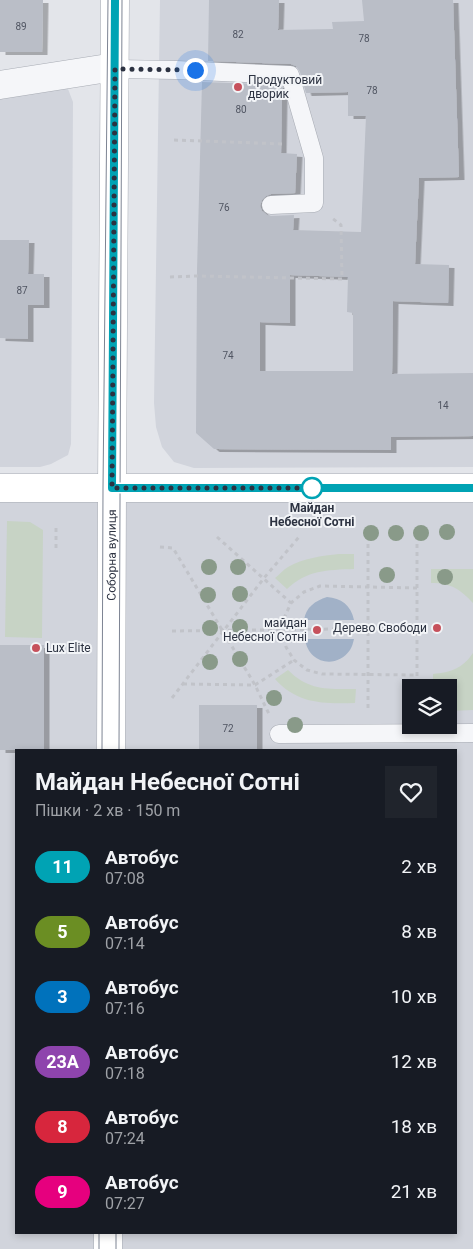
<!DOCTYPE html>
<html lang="uk">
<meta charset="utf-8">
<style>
:root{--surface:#171b24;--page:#20242c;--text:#f1f3f6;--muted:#9ea1a6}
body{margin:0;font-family:Roboto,sans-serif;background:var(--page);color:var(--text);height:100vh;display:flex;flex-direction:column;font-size:19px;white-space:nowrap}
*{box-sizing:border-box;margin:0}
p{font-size:16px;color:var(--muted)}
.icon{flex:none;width:28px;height:28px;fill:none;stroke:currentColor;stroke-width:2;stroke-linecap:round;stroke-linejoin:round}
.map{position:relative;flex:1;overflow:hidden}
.sheet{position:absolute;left:15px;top:749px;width:442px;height:485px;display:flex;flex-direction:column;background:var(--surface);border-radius:0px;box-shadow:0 2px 8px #0003}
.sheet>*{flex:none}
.badge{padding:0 10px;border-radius:16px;font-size:18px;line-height:32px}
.controls{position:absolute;left:402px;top:679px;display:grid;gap:10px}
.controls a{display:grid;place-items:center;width:55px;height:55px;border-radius:0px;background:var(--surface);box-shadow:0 2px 8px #0003;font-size:25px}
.you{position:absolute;width:25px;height:25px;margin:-12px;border:4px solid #fff;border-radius:50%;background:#1a73e8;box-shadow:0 0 0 8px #1a73e833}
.map>.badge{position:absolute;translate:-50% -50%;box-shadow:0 0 0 2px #fff}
.round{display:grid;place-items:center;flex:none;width:52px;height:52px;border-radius:0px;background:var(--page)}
.summary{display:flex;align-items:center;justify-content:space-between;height:85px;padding:0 20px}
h1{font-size:24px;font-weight:700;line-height:38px}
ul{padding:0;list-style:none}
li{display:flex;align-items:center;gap:15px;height:65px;padding:0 20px}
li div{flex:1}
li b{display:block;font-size:19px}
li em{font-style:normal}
li .badge{min-width:55px;font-weight:700;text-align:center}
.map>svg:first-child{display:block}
</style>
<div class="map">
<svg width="473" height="1249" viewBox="0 0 473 1249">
<defs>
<filter id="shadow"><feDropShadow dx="5.5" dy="3" stdDeviation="0" flood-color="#0004"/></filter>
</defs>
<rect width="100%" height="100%" fill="#e3e5ea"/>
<path fill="#d1d4dc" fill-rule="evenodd" d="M 160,0 L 473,0 L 473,467 L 194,468 L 174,462 L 162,447 L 156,427 L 154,403 Z
M 62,85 L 68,89 L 73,102 L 71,444 L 68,455 L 51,464 L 40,467 L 0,467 L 0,93 Z
M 0,488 L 473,488 L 473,1249 L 0,1249 ZM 411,688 L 449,688 L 449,725 L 411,725 ZM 16,750 L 456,750 L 456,1232 L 16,1232 Z"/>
<path fill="#c7d3c5" d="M 7,521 L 30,522 L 43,530 L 42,638 L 5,637 Z
M 339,554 L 354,554 L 354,569 C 327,570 307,570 287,589 L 275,578 C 279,575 283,570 288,567 C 303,558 322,556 339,554 Z
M 431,569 L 473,569 L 473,603 C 460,589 451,583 431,583 Z
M 473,653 L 473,710 L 449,711 L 449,688 L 433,687 L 433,674 C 451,672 462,669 473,653 Z
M 288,670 C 309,691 328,689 356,689 L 355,703 C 324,704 297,704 275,679 Z"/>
<path fill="#a1b1c7" d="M 327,597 C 341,598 351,605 354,620 L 304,620 C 306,607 315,601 327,597 Z
M 305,639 L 354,639 C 353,643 352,647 350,650 C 336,670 308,663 305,639 Z"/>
<path fill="#babec7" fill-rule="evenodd" filter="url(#shadow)" d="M 0,0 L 43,0 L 42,52 L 0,52 Z
M 209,0 L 279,0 L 278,30 L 333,29 L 332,22 L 364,21 L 362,0 L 453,0 L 459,177 L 419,178 L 415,264 L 449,265 L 448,303 L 393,301 L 392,374 L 473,373 L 473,436 L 391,437 L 391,450 L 214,449 L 196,433 L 197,271 L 202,82 L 282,85 L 284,94 L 282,94 L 281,153 L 297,154 L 295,193 L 271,194 L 266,196 L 262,200 L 260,206 L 262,211 L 267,215 L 271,216 L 294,215 L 293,230 L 361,232 L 366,116 L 348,116 L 348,92 L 306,93 L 300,72 L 296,66 L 291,64 L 208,61 ZM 290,275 L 348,277 L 347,312 L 353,313 L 353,371 L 260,371 L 260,322 L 290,323 Z
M 0,240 L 29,240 L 28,274 L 44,274 L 44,305 L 28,305 L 28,339 L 0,338 Z
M 0,645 L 44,645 L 44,750 L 0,750 Z
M 199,705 L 257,705 L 257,750 L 199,750 Z"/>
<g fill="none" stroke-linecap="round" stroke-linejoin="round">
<g stroke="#a8acb4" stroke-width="19">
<path id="lane" d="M 115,69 L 176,70 L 290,75 L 314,158 L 314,203 L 271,205
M 279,734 L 473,733"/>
</g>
<g stroke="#a8acb4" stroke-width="29">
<path id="street" d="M 0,85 L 108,68 L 115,69"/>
</g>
<g stroke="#a8acb4" stroke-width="29">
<g id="secondary">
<path d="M 0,488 L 473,488"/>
<path id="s1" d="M 111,750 L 112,488 L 115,0"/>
<path d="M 108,1249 L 108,1232"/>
</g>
</g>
<path stroke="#c1c3c9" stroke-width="3" stroke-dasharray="4 4" stroke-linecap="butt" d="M 174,140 L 284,144
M 170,277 L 197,276 L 342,279 L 341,225 L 332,218
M 368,536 L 368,710
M 417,536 L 417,688
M 217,537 L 291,603
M 160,547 L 173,548 L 255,685 L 269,714
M 56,548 L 56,526
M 417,588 L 320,586 L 304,592 L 291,603 L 285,616 L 282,630 L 286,647 L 294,660 L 307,670 L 322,674 L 417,675
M 172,631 L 417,628
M 183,684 L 255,685 L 294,660
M 172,698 L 264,578 L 299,537"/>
<use href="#lane" stroke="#f5f6f9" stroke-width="18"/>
<use href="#street" stroke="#f5f6f9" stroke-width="28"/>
<use href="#secondary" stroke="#fff" stroke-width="28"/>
<path stroke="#7d8493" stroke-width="1" d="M 102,750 L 103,488 L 108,0
M 119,750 L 122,0
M 99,1249 L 99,1232
M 116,1249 L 116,1232"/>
</g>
<g fill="#899a89">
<circle cx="447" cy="532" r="8"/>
<circle cx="371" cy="533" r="8"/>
<circle cx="396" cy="533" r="8"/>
<circle cx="421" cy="533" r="8"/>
<circle cx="209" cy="567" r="8"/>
<circle cx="238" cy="567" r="8"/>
<circle cx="387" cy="575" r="8"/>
<circle cx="445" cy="577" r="8"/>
<circle cx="240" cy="594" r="8"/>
<circle cx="208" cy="595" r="8"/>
<circle cx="240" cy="627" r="8"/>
<circle cx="210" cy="628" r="8"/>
<circle cx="240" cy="659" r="8"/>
<circle cx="210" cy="662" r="8"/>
<circle cx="274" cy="698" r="8"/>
<circle cx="295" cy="725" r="8"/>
</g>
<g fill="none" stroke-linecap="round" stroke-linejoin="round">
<g stroke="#fff" stroke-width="11">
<path id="line" d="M 115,0 L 112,488 L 473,488"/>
</g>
<use href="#line" stroke="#00a3b4" stroke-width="8"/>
<path stroke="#2c3241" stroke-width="5" stroke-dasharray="0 9" d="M 195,70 L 115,69 L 112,488 L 312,488"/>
</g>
<g fill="#c6515c" stroke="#f2f4f7" stroke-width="2">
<circle cx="238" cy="87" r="5"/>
<circle cx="437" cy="628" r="5"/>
<circle cx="317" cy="630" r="5"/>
<circle cx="36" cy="648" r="5"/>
</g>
<circle fill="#fff" stroke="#00a3b4" stroke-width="2.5" cx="312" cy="488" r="10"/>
<g text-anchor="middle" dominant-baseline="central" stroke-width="4" stroke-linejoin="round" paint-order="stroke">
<g font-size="10" fill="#505562">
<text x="21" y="26">89</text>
<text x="238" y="34">82</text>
<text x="364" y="38">78</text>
<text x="372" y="90">78</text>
<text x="241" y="109">80</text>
<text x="224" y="207">76</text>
<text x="22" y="290">87</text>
<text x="228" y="355">74</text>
<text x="443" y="405">14</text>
<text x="228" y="728">72</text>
</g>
<g font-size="12" fill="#2c3241" stroke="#f2f4f7" text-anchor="start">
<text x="248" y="80">Продуктовий<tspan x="248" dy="14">дворик</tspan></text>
<text x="307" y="623" text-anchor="end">майдан<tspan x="307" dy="14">Небесної Сотні</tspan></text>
<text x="427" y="628" text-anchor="end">Дерево Свободи</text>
<text x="46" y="648">Lux Elite</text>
</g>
<g font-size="12" font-weight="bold" fill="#2c3241" stroke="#f2f4f7">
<text x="312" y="508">Майдан<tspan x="312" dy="14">Небесної Сотні</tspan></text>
</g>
<g font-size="12" fill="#2c3241" stroke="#f2f4f7">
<text stroke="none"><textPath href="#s1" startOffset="195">Соборна вулиця</textPath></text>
</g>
</g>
</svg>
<div class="controls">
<a><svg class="icon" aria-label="layers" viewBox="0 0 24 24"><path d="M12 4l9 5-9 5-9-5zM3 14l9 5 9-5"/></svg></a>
</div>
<div class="you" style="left:195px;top:70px"></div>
<section class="sheet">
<div class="summary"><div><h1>Майдан Небесної Сотні</h1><p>Пішки · 2 хв · 150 m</p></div><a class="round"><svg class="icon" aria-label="heart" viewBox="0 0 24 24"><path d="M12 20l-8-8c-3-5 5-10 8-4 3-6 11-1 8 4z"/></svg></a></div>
<ul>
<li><span class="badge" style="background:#00a3b4;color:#fff">11</span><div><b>Автобус</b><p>07:08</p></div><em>2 хв</em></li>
<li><span class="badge" style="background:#6b8e23;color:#fff">5</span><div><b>Автобус</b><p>07:14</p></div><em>8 хв</em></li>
<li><span class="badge" style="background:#0072bc;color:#fff">3</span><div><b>Автобус</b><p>07:16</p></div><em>10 хв</em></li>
<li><span class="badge" style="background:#8e44ad;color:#fff">23А</span><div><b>Автобус</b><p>07:18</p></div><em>12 хв</em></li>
<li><span class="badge" style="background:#d7263d;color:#fff">8</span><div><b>Автобус</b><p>07:24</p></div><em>18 хв</em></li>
<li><span class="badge" style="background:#e6007e;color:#fff">9</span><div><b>Автобус</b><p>07:27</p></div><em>21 хв</em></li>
</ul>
</section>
</div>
